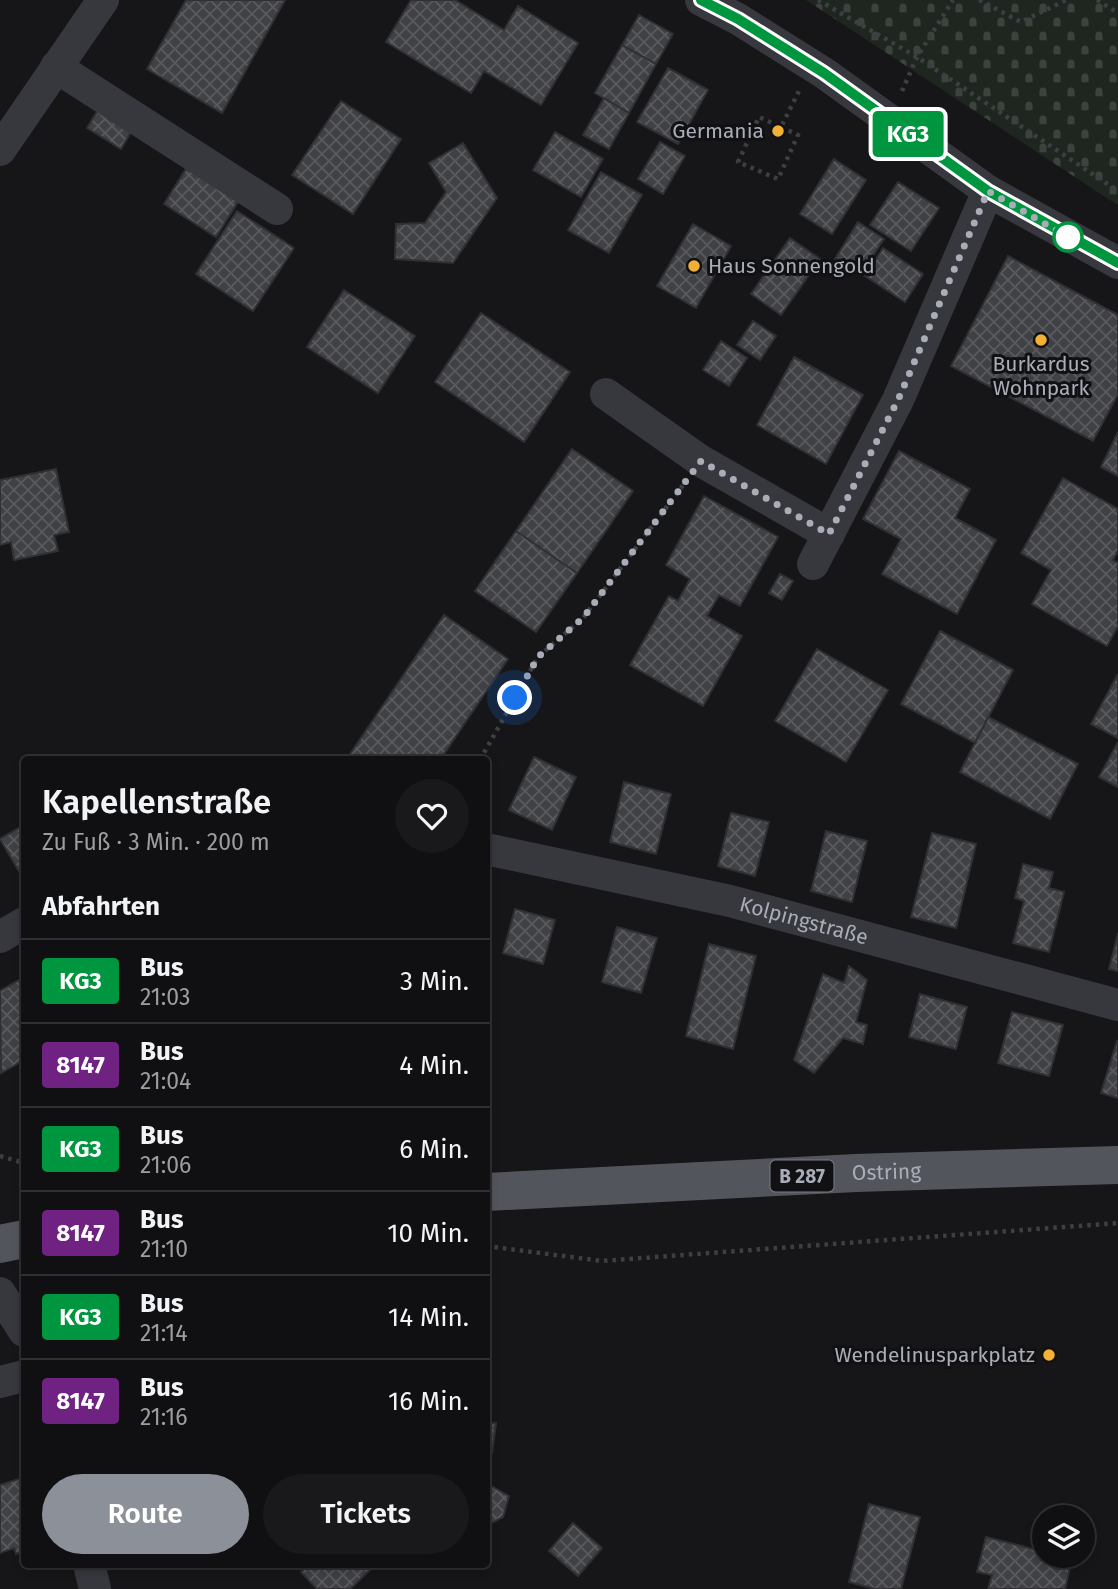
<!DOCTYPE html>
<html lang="de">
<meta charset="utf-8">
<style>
:root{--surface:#101012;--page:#19191b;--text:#f1f3f6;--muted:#9c9d9f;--line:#303032;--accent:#8c9099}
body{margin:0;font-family:"Fira Sans",sans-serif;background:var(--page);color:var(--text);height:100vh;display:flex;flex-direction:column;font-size:26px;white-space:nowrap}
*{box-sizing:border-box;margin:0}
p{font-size:23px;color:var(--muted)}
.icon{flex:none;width:38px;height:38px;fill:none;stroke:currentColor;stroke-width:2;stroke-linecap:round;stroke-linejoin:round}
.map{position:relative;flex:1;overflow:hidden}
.drawer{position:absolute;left:21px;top:756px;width:469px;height:812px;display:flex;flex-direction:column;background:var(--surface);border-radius:7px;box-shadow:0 4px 10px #0003,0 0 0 2px var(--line)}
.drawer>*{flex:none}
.badge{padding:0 14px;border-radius:5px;font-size:24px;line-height:46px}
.buttons{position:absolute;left:1032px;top:1505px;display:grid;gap:14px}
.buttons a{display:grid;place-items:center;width:63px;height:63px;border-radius:50%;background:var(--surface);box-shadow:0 4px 10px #0003,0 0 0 2px var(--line);font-size:35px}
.you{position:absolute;width:35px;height:35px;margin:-18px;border:5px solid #fff;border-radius:50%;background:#1a73e8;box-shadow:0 0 0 10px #1a73e833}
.map>.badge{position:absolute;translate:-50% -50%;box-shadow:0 0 0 4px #fff}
h2{padding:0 21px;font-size:26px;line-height:63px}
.round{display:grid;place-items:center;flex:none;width:74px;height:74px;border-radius:37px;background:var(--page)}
.summary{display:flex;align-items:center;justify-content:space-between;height:119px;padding:0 21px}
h1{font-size:33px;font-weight:600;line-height:52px}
.cta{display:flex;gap:14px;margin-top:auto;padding:14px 21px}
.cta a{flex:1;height:80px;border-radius:42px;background:var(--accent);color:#fff;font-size:28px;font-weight:600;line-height:80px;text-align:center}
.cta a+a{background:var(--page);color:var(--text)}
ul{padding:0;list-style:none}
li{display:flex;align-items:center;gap:21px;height:84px;padding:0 21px;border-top:2px solid var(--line)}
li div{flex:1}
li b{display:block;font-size:26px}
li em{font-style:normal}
li .badge{min-width:77px;font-weight:700;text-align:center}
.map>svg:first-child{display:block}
</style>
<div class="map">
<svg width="1118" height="1589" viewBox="0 0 1118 1589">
<defs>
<pattern id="cemetery-stones" width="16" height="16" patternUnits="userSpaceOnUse" patternTransform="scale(1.75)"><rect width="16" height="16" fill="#1e261f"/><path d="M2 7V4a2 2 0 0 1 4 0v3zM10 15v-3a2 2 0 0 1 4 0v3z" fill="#3c433d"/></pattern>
<pattern id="building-cross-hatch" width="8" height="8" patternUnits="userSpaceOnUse" patternTransform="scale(1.75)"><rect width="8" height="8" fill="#404145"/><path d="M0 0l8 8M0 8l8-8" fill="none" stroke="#595a5e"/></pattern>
</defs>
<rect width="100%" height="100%" fill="#161618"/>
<path fill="url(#cemetery-stones)" d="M 806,0 L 1118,0 L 1118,205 L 1093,189 Z"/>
<path fill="url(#building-cross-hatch)" stroke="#303034" stroke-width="2" d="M 186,0 L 285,0 L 222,113 L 147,69 Z
M 411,0 L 455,0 L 504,30 L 518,6 L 578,43 L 541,105 L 484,71 L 471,93 L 386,42 Z
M 639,15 L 673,34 L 656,64 L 622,45 Z
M 622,45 L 656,64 L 629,113 L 595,93 Z
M 668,68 L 708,90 L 678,144 L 637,122 Z
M 604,98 L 629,113 L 609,149 L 583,135 Z
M 341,101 L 401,139 L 353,214 L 292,175 Z
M 101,105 L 135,125 L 121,149 L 87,128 Z
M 555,132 L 603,159 L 581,197 L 533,170 Z
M 660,142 L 685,156 L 663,194 L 638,179 Z
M 463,143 L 497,198 L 453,263 L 395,259 L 396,224 L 425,223 L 446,192 L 429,163 Z
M 834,159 L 866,180 L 832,234 L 800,214 Z
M 189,164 L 241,197 L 216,237 L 164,204 Z
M 601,172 L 642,195 L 609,253 L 568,230 Z
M 898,182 L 939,208 L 911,251 L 870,225 Z
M 237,211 L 294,248 L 253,311 L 196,274 Z
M 858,222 L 884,239 L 860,275 L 835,259 Z
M 693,224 L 731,246 L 696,308 L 657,286 Z
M 790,238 L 820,259 L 781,315 L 751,294 Z
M 883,248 L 923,274 L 905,302 L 865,276 Z
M 1008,256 L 1118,315 L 1118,394 L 1093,441 L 951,366 Z
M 344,290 L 415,336 L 378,393 L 307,347 Z
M 481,313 L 570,372 L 524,442 L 435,382 Z
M 753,321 L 776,336 L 760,360 L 737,345 Z
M 721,341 L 747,358 L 729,386 L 703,370 Z
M 794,357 L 863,395 L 826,464 L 757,425 Z
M 1118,432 L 1118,476 L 1101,467 Z
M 572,449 L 633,491 L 577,573 L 516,531 Z
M 899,451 L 970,489 L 955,518 L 996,540 L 957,614 L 882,574 L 901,539 L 863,519 Z
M 56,469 L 69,532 L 54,535 L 58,551 L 14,560 L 11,542 L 0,545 L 0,480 Z
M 1063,478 L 1118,509 L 1118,551 L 1113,560 L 1118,563 L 1118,626 L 1107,646 L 1032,604 L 1051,570 L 1021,553 Z
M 704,496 L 778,537 L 740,606 L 719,595 L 707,616 L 742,636 L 703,706 L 630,665 L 669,596 L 678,601 L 690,579 L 666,565 Z
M 516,531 L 577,573 L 536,632 L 475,591 Z
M 780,574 L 793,581 L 782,600 L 769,593 Z
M 444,615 L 508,659 L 440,760 L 346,760 Z
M 940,631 L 1013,670 L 975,743 L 901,704 Z
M 817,649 L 888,690 L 846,762 L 775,721 Z
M 1118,674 L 1118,738 L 1091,724 Z
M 988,717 L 1078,764 L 1050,819 L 960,772 Z
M 1118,742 L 1118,787 L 1099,777 Z
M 534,757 L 576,777 L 552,830 L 509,810 Z
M 624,782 L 671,794 L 656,854 L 610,842 Z
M 731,813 L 769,822 L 755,876 L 718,866 Z
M 24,825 L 24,880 L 0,839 Z
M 826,831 L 867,841 L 852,902 L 811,891 Z
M 932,833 L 976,844 L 956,928 L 911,917 Z
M 1023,864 L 1053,872 L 1049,888 L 1064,892 L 1049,952 L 1013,943 L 1024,901 L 1015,898 Z
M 515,909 L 555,920 L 543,964 L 503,953 Z
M 617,927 L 657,938 L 641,993 L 602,982 Z
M 1118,933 L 1118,971 L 1109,969 Z
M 709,944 L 756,956 L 733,1049 L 686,1036 Z
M 849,966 L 867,980 L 856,1022 L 867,1025 L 863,1044 L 843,1038 L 814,1073 L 794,1060 L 823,974 L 844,983 Z
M 24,977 L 24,1060 L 1,1073 L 0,991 Z
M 920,994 L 967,1007 L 956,1049 L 909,1037 Z
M 1012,1012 L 1063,1025 L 1049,1076 L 998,1063 Z
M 1117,1041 L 1118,1042 L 1118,1098 L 1101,1093 Z
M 496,1423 L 492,1453 L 486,1461 L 486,1424 Z
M 22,1478 L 24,1484 L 24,1551 L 16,1554 L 14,1548 L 0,1553 L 0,1485 Z
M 486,1483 L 509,1496 L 503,1517 L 486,1526 Z
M 869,1504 L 920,1517 L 901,1589 L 875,1589 L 849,1582 Z
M 573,1523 L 602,1548 L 578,1576 L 549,1551 Z
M 986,1537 L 1045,1552 L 1045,1556 L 1072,1559 L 1065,1589 L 988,1589 L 992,1575 L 977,1572 Z
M 308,1564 L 367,1564 L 371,1569 L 350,1589 L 317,1589 L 301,1572 Z"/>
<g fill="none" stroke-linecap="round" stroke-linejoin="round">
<path stroke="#3d3f44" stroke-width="4.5" stroke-dasharray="3.5 5" stroke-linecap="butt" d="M 818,0 L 917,57 L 1118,191
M 979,0 L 1021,22 L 1066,0
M 1097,0 L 1118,13
M 902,91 L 917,57 L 953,0
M 781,127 L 798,135 L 778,179 L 738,162 L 759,117 L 781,127 L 799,91
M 480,760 L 538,657 L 583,618 L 684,484
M 0,1156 L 24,1163
M 486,1246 L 602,1261 L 1118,1223"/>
<g stroke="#37383d" stroke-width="32">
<path d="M 701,0 L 738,19 L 824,73 L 988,191 L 1118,263"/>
<path d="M 56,67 L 277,209"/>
<path d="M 0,150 L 103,0"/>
<path d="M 606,394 L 701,461 L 829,534"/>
<path d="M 813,564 L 898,400 L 988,191"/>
<path id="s1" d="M 486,849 L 730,901 L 1118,1005"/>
<path d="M 0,937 L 24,923"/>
<path d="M 0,1293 L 24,1331"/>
<path d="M 0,1382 L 24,1376"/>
<path d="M 89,1564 L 95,1589"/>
</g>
<g stroke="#53555c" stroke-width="38">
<path id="s2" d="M 486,1192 L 856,1173 L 1118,1165"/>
<path d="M 0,1244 L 24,1239"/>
</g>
</g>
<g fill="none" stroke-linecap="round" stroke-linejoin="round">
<g stroke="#fff" stroke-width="16">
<path id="line" d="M 701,0 L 738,19 L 824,73 L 988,191 L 1118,263"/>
</g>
<use href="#line" stroke="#009640" stroke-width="10"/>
<path stroke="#a8adb8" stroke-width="7" stroke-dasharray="0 12.6" d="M 515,698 L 538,657 L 583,618 L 701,461 L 829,534 L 898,400 L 988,191 L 1068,237"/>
</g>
<g fill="#f2b134" stroke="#111113" stroke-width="2.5">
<circle cx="778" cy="131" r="7"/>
<circle cx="694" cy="266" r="7"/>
<circle cx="1041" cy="340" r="7"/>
<circle cx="1049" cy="1355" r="7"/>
</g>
<circle fill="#fff" stroke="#009640" stroke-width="3.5" cx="1068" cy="237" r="14"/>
<g text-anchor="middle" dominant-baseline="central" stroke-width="6" stroke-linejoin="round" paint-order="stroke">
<rect fill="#111113" stroke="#7b7e86" stroke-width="2" x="770.5" y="1160.5" width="63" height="31" rx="5"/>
<g font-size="19" font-weight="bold" fill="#a8adb8">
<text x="802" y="1176">B 287</text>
</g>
<g font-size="21" fill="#a8adb8" stroke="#111113" text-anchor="end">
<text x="764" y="131">Germania</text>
<text x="708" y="266" text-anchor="start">Haus Sonnengold</text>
<text x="1041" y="364" text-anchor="middle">Burkardus<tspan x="1041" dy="24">Wohnpark</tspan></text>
<text x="1035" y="1355">Wendelinusparkplatz</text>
</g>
<g font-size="21" fill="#a8adb8" stroke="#111113">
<text stroke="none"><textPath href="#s1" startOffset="326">Kolpingstraße</textPath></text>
<text stroke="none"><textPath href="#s2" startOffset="401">Ostring</textPath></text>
</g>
</g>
</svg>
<div class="buttons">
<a><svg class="icon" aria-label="layers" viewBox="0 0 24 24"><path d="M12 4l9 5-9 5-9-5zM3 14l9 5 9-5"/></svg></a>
</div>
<div class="you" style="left:515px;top:698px"></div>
<b class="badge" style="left:908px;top:134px;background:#009640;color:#fff">KG3</b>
<section class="drawer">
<div class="summary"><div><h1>Kapellenstraße</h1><p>Zu Fuß · 3 Min. · 200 m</p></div><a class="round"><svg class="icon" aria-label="heart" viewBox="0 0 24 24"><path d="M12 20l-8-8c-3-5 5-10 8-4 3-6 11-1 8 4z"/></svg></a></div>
<h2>Abfahrten</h2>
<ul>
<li><span class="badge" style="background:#009640;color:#fff">KG3</span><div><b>Bus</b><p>21:03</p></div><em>3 Min.</em></li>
<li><span class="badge" style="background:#702283;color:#fff">8147</span><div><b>Bus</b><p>21:04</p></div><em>4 Min.</em></li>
<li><span class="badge" style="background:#009640;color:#fff">KG3</span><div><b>Bus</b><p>21:06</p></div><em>6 Min.</em></li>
<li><span class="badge" style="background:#702283;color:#fff">8147</span><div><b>Bus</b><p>21:10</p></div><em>10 Min.</em></li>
<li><span class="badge" style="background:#009640;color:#fff">KG3</span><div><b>Bus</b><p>21:14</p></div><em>14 Min.</em></li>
<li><span class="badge" style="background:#702283;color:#fff">8147</span><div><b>Bus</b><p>21:16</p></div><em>16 Min.</em></li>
</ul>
<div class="cta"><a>Route</a><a>Tickets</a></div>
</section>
</div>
